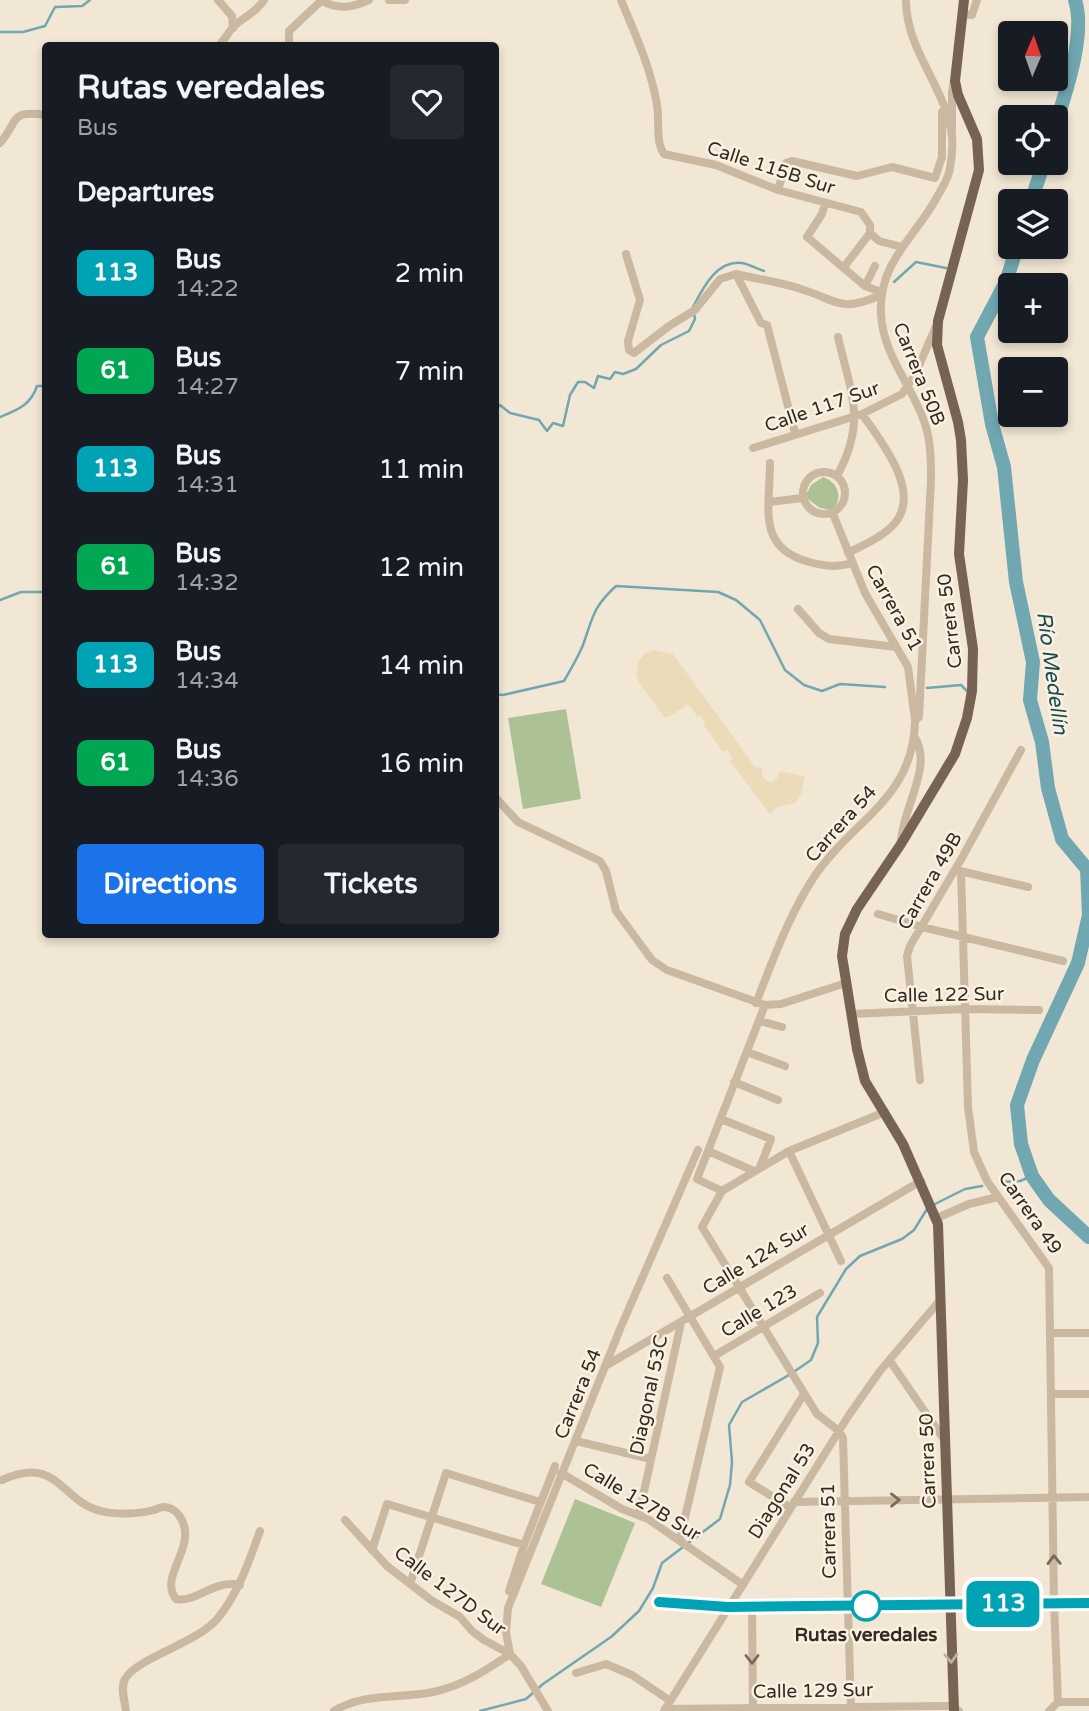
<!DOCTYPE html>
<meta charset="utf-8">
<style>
:root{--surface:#171b24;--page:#242831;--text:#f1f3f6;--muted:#9ea1a6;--accent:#1a73e8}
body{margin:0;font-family:"Varela Round",sans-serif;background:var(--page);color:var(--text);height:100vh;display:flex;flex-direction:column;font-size:26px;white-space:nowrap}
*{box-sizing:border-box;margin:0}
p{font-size:23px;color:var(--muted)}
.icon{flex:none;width:38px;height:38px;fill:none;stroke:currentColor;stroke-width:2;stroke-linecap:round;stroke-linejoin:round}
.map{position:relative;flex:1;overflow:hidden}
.side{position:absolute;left:42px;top:42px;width:457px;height:896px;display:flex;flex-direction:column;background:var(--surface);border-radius:7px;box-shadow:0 4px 10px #0003}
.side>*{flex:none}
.badge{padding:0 14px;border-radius:10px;font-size:24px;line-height:46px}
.needle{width:46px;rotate:2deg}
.buttons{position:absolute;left:998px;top:21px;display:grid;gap:14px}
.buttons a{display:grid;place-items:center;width:70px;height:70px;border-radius:7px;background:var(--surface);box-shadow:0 4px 10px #0003;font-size:35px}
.map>.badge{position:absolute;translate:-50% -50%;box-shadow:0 0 0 4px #fff}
h2{padding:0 35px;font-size:26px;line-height:63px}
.round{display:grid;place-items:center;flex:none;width:74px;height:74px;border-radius:7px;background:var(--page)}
.overview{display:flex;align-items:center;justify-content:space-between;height:119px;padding:0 35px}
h1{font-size:33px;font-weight:700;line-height:52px}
.primary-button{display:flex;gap:14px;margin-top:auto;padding:14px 35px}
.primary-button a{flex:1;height:80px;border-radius:7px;background:var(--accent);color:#fff;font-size:28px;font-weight:700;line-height:80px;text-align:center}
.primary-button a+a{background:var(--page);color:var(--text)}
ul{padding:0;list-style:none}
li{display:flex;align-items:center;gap:21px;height:98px;padding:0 35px}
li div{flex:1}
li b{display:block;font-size:26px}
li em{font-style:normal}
li .badge{min-width:77px;font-weight:700;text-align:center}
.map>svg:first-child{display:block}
</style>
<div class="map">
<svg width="1089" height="1711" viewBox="0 0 1089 1711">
<rect width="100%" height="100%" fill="#f2e7d4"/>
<path fill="#adc294" d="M 823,477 C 838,482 844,498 832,510 L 820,508 L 805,497 L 811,485 Z
M 566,709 L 581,799 L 523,809 L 508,718 Z
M 575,1499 L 635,1523 L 601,1607 L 541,1584 Z"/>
<path fill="#ecdbb9" d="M 654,650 L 673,654 L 755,767 L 762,768 L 762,774 L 766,781 L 772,782 L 778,777 L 779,771 L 805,776 L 801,794 L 795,803 L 777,807 L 770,814 L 730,761 L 733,758 L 727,750 L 723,752 L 703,724 L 705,722 L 700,716 L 698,717 L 688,704 L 669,717 L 664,717 L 640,684 L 636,675 L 639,660 L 646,653 Z"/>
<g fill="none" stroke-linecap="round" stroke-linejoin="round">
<path stroke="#71a7b1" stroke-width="2.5" d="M 0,32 L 23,32 L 45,26 L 55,7 L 82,6 L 90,0
M 894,282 L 916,262 L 946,268
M 693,307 C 703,288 716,260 742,263 C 749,264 757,269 764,271
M 495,410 L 500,405 L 510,413 L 539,420 L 547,431 L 553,423 L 563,426 L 570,395 L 578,382 L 585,382 L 594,388 L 598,376 L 610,379 L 615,372 L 623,374 L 636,369 L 661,345 L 689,331 L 695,319 L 694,314
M 0,417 C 17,410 31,405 37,386 L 46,386
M 0,600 L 21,592 L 46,592
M 927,688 L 961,685 L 968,692
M 495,694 L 503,695 L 564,681 C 571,669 578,657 583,645 C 593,617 593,607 616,586 L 718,592 L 736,600 L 760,620 L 785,670 L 804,685 L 822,691 L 840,684 L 885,687
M 1002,1182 L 1020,1181 L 1032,1176
M 933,1205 L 965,1189 L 982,1186
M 795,1371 L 811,1360 L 818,1343 L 817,1317 L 846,1269 L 860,1256 L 902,1239 L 914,1230 L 927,1209
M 480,1711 L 526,1699 L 543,1684 L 611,1637 L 639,1611 L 653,1588 L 662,1563 L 720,1519 L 730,1485 L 732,1462 L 729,1425 L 742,1402 L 789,1375"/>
<path stroke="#71a7b1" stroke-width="14" d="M 1055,126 C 1066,92 1086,34 1075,0
M 1031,201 L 1044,163
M 1017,247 L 1006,282 L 977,337 L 992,424 L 1004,467 L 1016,582 L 1033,662 L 1030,700 L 1042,742 L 1048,788 L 1062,839 L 1087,869 L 1089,915 L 1078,963 L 1033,1060 L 1017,1105 L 1021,1144 L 1032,1176 L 1049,1200 L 1089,1237"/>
<path stroke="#cab8a0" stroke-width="8" d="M 218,0 L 232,16 L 233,28
M 320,0 C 338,10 351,8 369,0
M 389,0 L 405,0
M 621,0 C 635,34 651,68 657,105 C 660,121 655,141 664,154 L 716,165 L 778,190 L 861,212 L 870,225 L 870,233 L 879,241 L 902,247
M 963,14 L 972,15 L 977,0
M 218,46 C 225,40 227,34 233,27 C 244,16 254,15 264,0
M 289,46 L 289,31 L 321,1
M 952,131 L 952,92 L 954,81
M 0,143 C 20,120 8,110 46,115
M 778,190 L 786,163 L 792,161 L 857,176 L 892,167 L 935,178 L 942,157 L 942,112
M 825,203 L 822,214 L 807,237 L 865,286 L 881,292
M 626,254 L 640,300 L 628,341 L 629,350 L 634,353 L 669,326 L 695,310 L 720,279 L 736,274 C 757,279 780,282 801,289 C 839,301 840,313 881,295
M 844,267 L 870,233
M 736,274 L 761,323 L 767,325 L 795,433
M 865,286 L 875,266
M 753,448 L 862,414 L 902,394 L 915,375 L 936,326
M 770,463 C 770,507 756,548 809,562 C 824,566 837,568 852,563
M803 493a21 21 0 1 1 42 0a21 21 0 1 1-42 0Z
M 837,476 C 867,421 851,394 838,337
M 770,502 L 802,498
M 833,514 L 865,593 L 908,667 L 915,720
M 848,553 C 863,545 883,537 895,523 C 922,491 880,440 862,414
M 798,609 L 819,633 L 829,639 L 896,647
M 495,797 L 518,822 L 600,861 L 606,871 L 616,911 L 652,960 L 667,970 L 765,1005 L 781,1004 L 846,983
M 901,841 C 903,807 934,765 914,736
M 956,870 L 1028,887
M 961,871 L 968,1107 L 974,1152 L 987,1181 L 1049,1268 L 1054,1603 L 1058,1702
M 878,914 L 922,927 L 1063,961
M 756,1003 C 773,960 789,915 814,877 C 853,819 914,799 915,720 L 919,717 L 931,480 C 931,463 931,444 926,427 C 914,387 883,357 881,314 C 878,262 915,238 937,197 C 942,188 949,178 950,168 C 952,157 953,146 952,136 C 946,87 906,51 906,0
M 851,1014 L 966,1009 L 1039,1010
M 760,1021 L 782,1027
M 747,1052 L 785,1066
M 920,1080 L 907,956 L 910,946 L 963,856 L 1021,750
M 734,1082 L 778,1100
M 721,1119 L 771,1139 L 760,1167
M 708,1151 L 754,1171
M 789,1151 L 841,1261
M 722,1191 L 697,1179 L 765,1005
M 937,1218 L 969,1204 L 998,1197
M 667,1278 L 720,1367 L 680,1539
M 1052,1333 L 1089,1333
M 714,1356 L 820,1293
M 890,1361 L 945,1441
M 607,1365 L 921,1181
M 1051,1394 L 1089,1394
M 576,1441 L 651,1459
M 561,1473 L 622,1509 L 648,1519 L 742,1584
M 2,1480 C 58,1454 61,1502 101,1511 C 115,1515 140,1514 154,1510 C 158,1509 160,1507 164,1507 C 169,1507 175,1510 178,1514 C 202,1544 157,1575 176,1599 C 197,1603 213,1579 240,1585
M 794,1502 L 1089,1497
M 791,1508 L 749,1482 L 804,1394
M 639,1514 L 681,1323
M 345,1520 L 387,1566 L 431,1600 L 460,1617 L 472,1631 L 484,1640 L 510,1654
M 372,1550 L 387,1504 L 524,1545
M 410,1584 L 446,1473 L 540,1502
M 509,1591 L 524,1545 L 555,1466
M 659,1602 L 728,1607 L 949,1604
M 752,1606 L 753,1711
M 576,1673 L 606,1664 L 632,1675 L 669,1700
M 665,1709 L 946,1706 L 952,1706 L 959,1711
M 126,1711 C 125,1702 120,1688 125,1679 C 136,1658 198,1643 218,1618 C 239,1592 249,1561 260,1531
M 334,1711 C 365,1692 399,1699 433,1692 C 462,1686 487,1670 510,1654
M 548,1711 L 521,1666 L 510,1654 L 506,1632 L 508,1608 L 620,1329 L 698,1150
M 664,1711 L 849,1415 L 880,1371 L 941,1299
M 851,1711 L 843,1438 L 839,1431 L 817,1414 L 702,1227 L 722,1191 L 789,1151 L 885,1112
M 1049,1711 L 1058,1702 L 1089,1702"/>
<path stroke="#776353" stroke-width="10" d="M 949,1604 L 1089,1603
M 954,1711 L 938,1224 L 903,1144 L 865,1081 L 857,1049 L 842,956 L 845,934 L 857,909 L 901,844 L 955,754 L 967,718 L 972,691 L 973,649 L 959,554 L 963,480 L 961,440 L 958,422 L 937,345 L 938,321 L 979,170 L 977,139 L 958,95 L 955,81 L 964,0"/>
</g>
<defs><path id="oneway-chevron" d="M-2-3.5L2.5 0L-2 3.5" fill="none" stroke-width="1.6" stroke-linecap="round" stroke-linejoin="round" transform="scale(1.75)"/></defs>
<g stroke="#786a5c">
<use href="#oneway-chevron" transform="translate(895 1500) rotate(-1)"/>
<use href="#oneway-chevron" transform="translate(1054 1560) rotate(-91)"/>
<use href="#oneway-chevron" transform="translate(752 1659) rotate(90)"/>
</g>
<use stroke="#bfb1a1" href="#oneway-chevron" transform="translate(951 1658) rotate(88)"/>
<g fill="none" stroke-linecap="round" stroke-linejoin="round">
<g stroke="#fff" stroke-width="16">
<path id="line" d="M 659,1602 L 728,1607 L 1089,1603"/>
</g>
<use href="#line" stroke="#00a3b4" stroke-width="10"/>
</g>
<circle fill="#fff" stroke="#00a3b4" stroke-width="3.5" cx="866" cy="1606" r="14"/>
<g text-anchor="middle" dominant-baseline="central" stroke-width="5" stroke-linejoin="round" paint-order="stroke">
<g font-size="19" fill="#342a24" stroke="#faf1e0">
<text transform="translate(771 168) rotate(18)">Calle 115B Sur</text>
<text transform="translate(919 374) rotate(68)">Carrera 50B</text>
<text transform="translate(822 407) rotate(-19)">Calle 117 Sur</text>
<text transform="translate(894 608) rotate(61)">Carrera 51</text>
<text transform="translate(950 621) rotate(-97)">Carrera 50</text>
<text transform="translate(841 824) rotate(-48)">Carrera 54</text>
<text transform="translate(930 881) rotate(-60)">Carrera 49B</text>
<text transform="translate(944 995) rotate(-1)">Calle 122 Sur</text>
<text transform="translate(1030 1213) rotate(55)">Carrera 49</text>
<text transform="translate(756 1259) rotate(-31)">Calle 124 Sur</text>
<text transform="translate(759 1311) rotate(-31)">Calle 123</text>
<text transform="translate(578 1394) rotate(-68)">Carrera 54</text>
<text transform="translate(649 1395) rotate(-78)">Diagonal 53C</text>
<text transform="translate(928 1461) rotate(-92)">Carrera 50</text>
<text transform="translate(782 1491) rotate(-58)">Diagonal 53</text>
<text transform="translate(642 1502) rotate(31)">Calle 127B Sur</text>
<text transform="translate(829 1531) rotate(-91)">Carrera 51</text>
<text transform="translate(450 1591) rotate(37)">Calle 127D Sur</text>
<text transform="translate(813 1691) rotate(-1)">Calle 129 Sur</text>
</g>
<g font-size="19" font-weight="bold" fill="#342a24" stroke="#faf1e0">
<text x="866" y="1635">Rutas veredales</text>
</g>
<g font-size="21" font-style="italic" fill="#174c57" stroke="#faf1e0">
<text transform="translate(1052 673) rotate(82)">Río Medellín</text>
</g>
</g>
</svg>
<div class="buttons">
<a><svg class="needle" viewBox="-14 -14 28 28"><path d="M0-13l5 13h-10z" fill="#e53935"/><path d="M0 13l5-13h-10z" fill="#9ea1a6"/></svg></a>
<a><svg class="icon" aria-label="locate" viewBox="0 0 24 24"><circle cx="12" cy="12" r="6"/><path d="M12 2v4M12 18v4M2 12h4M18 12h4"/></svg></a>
<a><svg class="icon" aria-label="layers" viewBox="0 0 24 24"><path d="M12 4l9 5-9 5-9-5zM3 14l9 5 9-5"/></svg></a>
<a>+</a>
<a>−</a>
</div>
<b class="badge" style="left:1003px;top:1604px;background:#00a3b4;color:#fff">113</b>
<section class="side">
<div class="overview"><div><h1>Rutas veredales</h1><p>Bus</p></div><a class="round"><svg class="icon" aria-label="heart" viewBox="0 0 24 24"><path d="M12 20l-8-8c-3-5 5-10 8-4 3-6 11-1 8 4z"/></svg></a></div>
<h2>Departures</h2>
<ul>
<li><span class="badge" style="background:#00a3b4;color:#fff">113</span><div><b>Bus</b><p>14:22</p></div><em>2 min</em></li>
<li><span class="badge" style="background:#00a651;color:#fff">61</span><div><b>Bus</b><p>14:27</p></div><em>7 min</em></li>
<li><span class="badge" style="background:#00a3b4;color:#fff">113</span><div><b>Bus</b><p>14:31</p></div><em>11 min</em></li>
<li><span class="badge" style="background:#00a651;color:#fff">61</span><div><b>Bus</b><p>14:32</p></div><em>12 min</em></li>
<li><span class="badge" style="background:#00a3b4;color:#fff">113</span><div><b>Bus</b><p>14:34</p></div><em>14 min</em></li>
<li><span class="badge" style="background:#00a651;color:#fff">61</span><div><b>Bus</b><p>14:36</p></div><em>16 min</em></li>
</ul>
<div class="primary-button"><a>Directions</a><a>Tickets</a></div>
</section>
</div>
